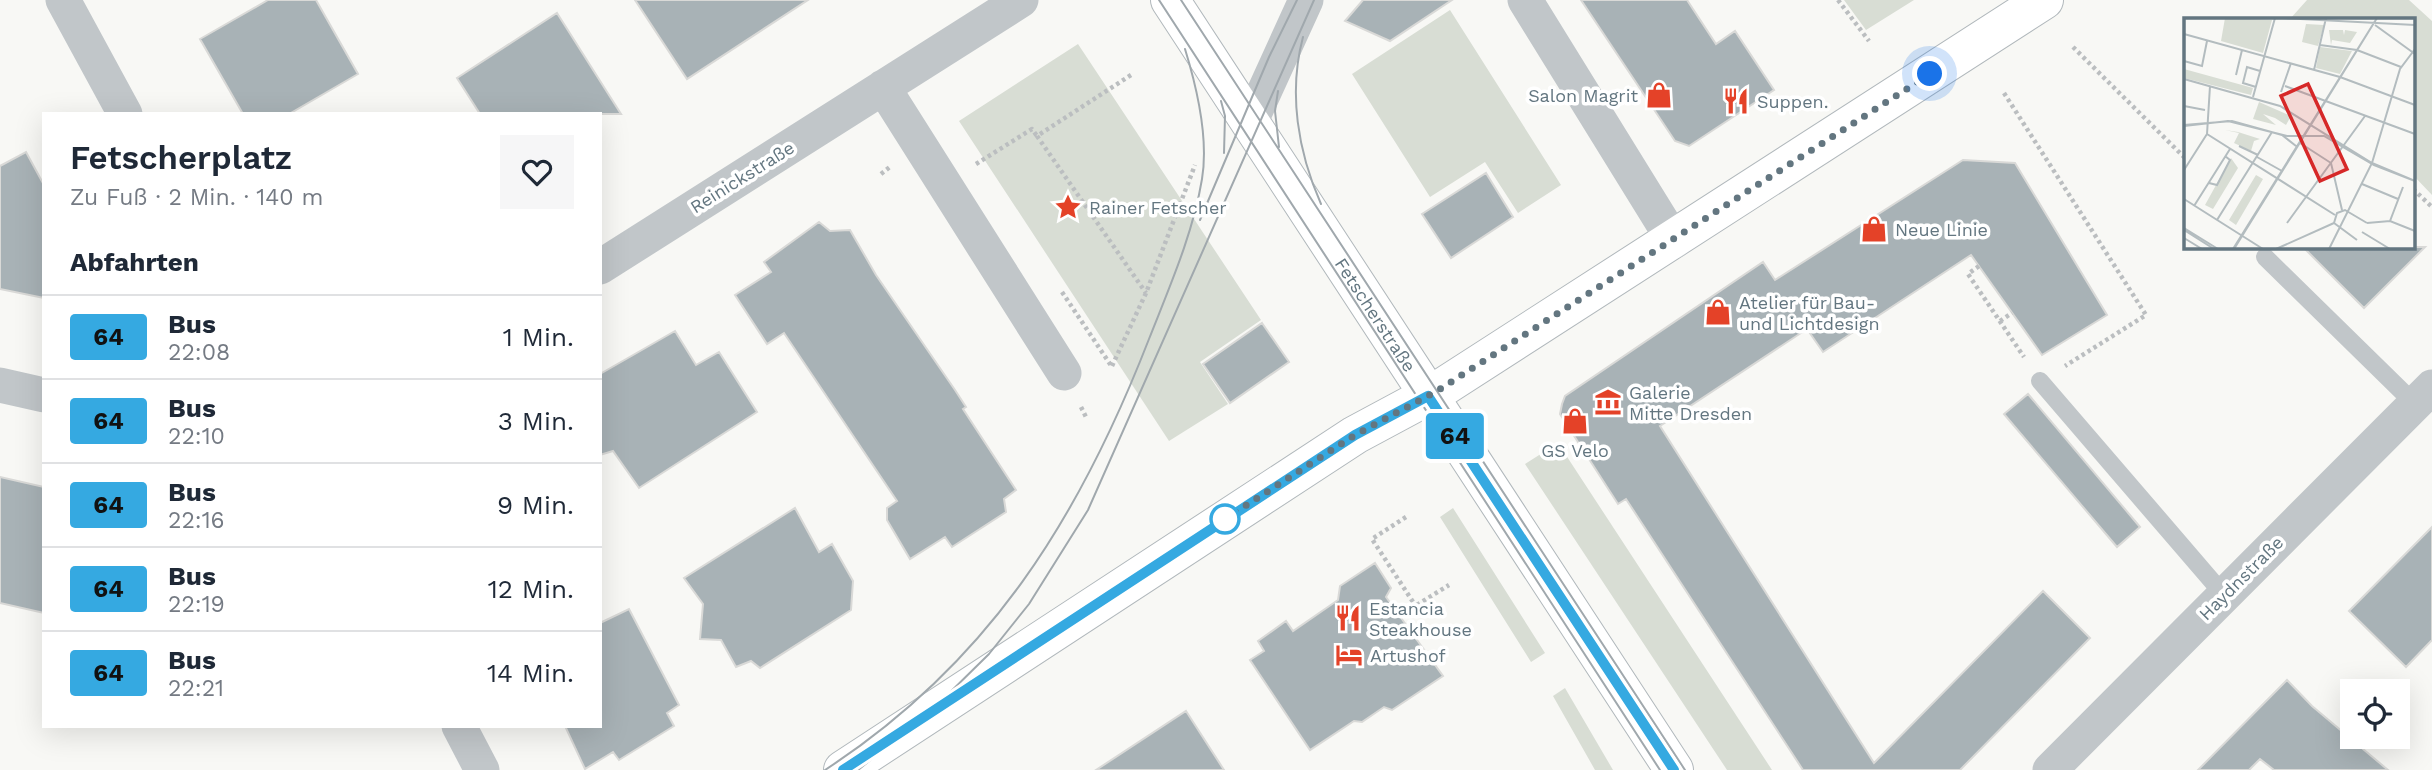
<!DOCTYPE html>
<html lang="de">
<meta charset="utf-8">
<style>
:root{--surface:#fff;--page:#f6f6f7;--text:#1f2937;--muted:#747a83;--line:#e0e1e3}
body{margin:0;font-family:"Work Sans",sans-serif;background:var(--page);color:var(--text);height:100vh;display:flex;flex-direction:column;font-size:26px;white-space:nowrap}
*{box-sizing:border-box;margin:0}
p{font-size:23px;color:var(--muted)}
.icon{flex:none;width:38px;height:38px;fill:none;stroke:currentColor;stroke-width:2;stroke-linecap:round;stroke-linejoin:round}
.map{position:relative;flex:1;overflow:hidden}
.side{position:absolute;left:42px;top:112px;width:560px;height:616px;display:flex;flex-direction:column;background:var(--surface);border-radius:0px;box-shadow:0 7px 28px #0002}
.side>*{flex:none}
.badge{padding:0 14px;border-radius:5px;font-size:24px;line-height:46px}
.controls{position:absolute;left:2340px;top:679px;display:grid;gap:14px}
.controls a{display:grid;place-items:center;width:70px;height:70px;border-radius:0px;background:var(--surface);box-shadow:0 7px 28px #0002;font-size:35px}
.you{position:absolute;width:35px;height:35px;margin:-18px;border:5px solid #fff;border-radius:50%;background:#1a73e8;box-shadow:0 0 0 10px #1a73e833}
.map>.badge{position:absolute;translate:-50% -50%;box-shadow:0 0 0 4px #fff}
h2{padding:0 28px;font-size:26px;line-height:63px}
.round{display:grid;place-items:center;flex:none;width:74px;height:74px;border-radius:0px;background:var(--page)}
.overview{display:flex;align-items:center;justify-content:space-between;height:119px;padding:0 28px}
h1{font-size:33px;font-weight:600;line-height:52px}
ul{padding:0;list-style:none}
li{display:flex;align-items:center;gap:21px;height:84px;padding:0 28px;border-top:2px solid var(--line)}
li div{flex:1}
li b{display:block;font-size:26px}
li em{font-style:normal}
li .badge{min-width:77px;font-weight:700;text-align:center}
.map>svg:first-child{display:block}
</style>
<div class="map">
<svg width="2432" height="770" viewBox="0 0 2432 770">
<rect width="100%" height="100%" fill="#f8f8f5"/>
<path fill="#d8ddd4" d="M 1844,0 L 1914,0 L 1866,30 Z
M 2307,0 L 2409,0 L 2432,21 L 2432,195 L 2413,175 L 2413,19 L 2290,19 Z
M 1450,10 L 1561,185 L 1518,213 L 1485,162 L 1430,197 L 1352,74 Z
M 1078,44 L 1261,320 L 1200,362 L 1228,404 L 1169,441 L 959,121 Z
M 1558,443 L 1772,770 L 1727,770 L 1525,464 Z
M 1453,508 L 1545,653 L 1531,662 L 1440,517 Z
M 1565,688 L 1613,770 L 1595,770 L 1553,696 Z"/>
<path fill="#a8b2b6" stroke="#d9d9d7" stroke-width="2" d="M 268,0 L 316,0 L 358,74 L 289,114 L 243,114 L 200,39 Z
M 635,0 L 808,0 L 687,79 Z
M 1363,0 L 1452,0 L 1390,41 L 1345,21 Z
M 1581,0 L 1687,0 L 1716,44 L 1735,31 L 1774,90 L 1689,146 L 1675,141 Z
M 557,13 L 621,114 L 480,114 L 457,78 Z
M 26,152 L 44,185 L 44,298 L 0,289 L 0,166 Z
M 1963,160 L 2015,163 L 2107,315 L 2042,355 L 1971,255 L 1823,352 L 1807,329 L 1660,426 L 1874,763 L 2043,591 L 2090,638 L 1960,770 L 1803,770 L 1626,499 L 1618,504 L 1560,414 L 1562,404 L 1565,396 L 1763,262 L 1775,280 Z
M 1486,173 L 1513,217 L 1451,258 L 1422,214 Z
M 819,222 L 830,231 L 850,230 L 876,275 L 955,390 L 966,407 L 963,409 L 1016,490 L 1004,499 L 1006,512 L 952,547 L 945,537 L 910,559 L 887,520 L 887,508 L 897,501 L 784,333 L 767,344 L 735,295 L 771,272 L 764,262 Z
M 2303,247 L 2425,247 L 2364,308 Z
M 1262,323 L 1289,362 L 1230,403 L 1203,364 Z
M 675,331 L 696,365 L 719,352 L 757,412 L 639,488 L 613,451 L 600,455 L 600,374 Z
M 2028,394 L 2140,527 L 2117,547 L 2004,414 Z
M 0,477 L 44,487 L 44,613 L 0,603 Z
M 795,508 L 819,552 L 832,544 L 853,581 L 851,610 L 760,668 L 751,661 L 736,667 L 721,640 L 700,639 L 703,604 L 684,578 Z
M 2432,527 L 2432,640 L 2406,667 L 2349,611 Z
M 1375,563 L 1391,588 L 1386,597 L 1443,676 L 1392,710 L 1384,707 L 1362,722 L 1354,721 L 1310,750 L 1250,660 L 1264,651 L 1258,641 L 1286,621 L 1293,631 L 1338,600 L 1340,586 Z
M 629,609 L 679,705 L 667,713 L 674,726 L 619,760 L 613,752 L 585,769 L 565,726 L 600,726 L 600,623 Z
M 2287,680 L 2312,706 L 2388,770 L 2274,770 L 2260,759 L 2249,770 L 2198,770 Z
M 1186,711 L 1224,770 L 1096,770 Z"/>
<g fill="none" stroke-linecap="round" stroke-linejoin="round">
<g stroke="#b1b8bc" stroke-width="40">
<g id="secondary">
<path id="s1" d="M 1170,0 L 1674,770"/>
<path d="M 843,770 L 1355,435 L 1437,391 L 2044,0"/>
</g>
</g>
<path stroke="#bbbec0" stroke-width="4.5" stroke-dasharray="3.5 3.5" stroke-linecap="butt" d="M 1838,0 L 1869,41
M 2073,47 L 2185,158
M 1131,75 L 1037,136 L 1146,293
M 2004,93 L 2146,315 L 2065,366
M 976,164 L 1032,129 L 1037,136
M 881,174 L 891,166
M 2413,189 L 2432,207
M 1979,266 L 1968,274 L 2024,357
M 1062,292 L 1112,367
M 2000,321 L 2012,313
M 1112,366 L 1146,293 L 1195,165
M 1081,407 L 1087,419
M 1406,517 L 1372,539 L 1415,605
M 1399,616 L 1449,585"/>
<path stroke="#c1c6c9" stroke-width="18" d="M 2265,257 L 2415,404
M 2040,381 L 2224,595"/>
<path stroke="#c1c6c9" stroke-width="35" d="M 63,0 L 125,114
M 1525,0 L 1674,241
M 883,87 L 1064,373
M 1250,123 L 1306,0
M 600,267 L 1021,0
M 0,385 L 44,395
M 459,726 L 482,770
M 2050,770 L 2432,387"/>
<use href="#secondary" stroke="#fff" stroke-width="38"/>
<path stroke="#a0a8ad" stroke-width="2" d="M 1159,0 L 1660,770
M 1181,0 L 1685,770
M 1303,37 C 1288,93 1298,152 1321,204
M 1278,91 L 1275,111 L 1279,147
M 1221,101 L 1225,116 L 1224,153
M 1200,220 L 1269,57 L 1297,0
M 825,770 C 989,663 1079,519 1149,339 C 1169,288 1193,234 1202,179 C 1209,137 1197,88 1185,49
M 858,770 L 930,712 L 989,654 L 1029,604 L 1088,510 L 1314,0"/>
</g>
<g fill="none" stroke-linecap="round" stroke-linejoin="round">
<g stroke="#fff" stroke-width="16">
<path id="line" d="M 843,770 L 1355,435 L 1428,396 L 1674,770"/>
</g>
<use href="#line" stroke="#35a9e1" stroke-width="10"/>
<path stroke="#637680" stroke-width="7" stroke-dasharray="0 12.6" d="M 1225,519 L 1355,435 L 1437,391 L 1930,74"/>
</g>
<defs>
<g id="shop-bare" transform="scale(2.1)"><path d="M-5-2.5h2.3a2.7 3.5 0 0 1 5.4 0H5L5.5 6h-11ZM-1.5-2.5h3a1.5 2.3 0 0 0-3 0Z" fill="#e44228" stroke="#fff" stroke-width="2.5" paint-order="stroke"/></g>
<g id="restaurant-bare" transform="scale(2.1)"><path d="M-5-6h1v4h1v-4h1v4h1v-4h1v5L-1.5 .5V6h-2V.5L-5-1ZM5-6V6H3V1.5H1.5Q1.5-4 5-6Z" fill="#e44228" stroke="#fff" stroke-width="2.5" paint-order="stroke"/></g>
<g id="sight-bare" transform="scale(2.1)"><path d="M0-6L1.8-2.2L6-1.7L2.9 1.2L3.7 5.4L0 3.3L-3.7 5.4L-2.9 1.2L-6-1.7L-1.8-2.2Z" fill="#e44228" stroke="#fff" stroke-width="2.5" paint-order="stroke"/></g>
<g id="museum-bare" transform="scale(2.1)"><path d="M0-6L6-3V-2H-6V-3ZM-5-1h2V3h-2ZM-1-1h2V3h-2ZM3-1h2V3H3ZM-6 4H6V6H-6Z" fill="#e44228" stroke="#fff" stroke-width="2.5" paint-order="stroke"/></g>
<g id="hotel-bare" transform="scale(2.1)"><path d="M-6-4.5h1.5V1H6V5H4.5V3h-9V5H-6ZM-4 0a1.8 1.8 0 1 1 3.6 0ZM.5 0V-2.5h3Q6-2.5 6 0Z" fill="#e44228" stroke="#fff" stroke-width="2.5" paint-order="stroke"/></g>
</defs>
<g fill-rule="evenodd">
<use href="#shop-bare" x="1659" y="95"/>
<use href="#restaurant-bare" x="1736" y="101"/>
<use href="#sight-bare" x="1068" y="207"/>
<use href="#shop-bare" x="1874" y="229"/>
<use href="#shop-bare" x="1718" y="312"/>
<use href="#museum-bare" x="1608" y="402"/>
<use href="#shop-bare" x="1575" y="421"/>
<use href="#restaurant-bare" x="1348" y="618"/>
<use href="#hotel-bare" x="1349" y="655"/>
</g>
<circle fill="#fff" stroke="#35a9e1" stroke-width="3.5" cx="1225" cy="519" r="14"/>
<g text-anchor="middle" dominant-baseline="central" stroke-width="7" stroke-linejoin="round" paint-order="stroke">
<g font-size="18" fill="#637680" stroke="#fff" text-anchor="start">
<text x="1638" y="95" text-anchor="end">Salon Magrit</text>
<text x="1757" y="101">Suppen.</text>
<text x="1089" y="207">Rainer Fetscher</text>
<text x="1895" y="229">Neue Linie</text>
<text x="1739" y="302">Atelier für Bau-<tspan x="1739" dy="21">und Lichtdesign</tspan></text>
<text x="1629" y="392">Galerie<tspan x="1629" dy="21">Mitte Dresden</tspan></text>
<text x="1575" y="450" text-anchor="middle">GS Velo</text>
<text x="1369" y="608">Estancia<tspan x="1369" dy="21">Steakhouse</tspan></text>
<text x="1370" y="655">Artushof</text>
</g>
<g font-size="18" fill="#637680" stroke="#fff">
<text transform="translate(742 177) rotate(-32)">Reinickstraße</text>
<text stroke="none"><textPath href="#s1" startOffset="376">Fetscherstraße</textPath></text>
<text transform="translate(2241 578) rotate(-45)">Haydnstraße</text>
</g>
</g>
<g transform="translate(2184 18)">
<rect width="231" height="231" fill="#f8f8f5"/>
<path d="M 41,0 L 88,2 L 79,35 L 37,23 ZM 122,6 L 140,7 L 134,28 L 118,24 ZM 145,12 L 159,12 L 160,17 L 161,12 L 173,14 L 166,25 L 148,22 L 147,27 ZM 136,29 L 168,33 L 156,56 L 132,50 ZM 0,51 L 69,70 L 67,77 L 0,60 ZM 75,84 L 107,98 L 102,107 L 91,100 L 79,96 L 92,107 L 69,101 ZM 41,112 L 54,114 L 76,121 L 70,123 L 67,133 L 50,125 L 55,115 ZM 47,140 L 54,150 L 29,191 L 21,187 ZM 72,157 L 79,161 L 52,207 L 45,202 Z" fill="#d8ddd4"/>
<path fill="none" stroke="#b3bcbf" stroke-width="2" d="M 99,0 L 231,7M 191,7 L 231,36M 0,16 L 156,59 L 231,87M 136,27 L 173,32 L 217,49M 0,43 L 18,48 L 23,23M 130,52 L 142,0M 52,57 L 58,32M 0,61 L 96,88 L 188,145 L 231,163M 101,68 L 231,116M 72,69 L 59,65 L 63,49 L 76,53M 97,74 L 107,45M 69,79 L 91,0M 0,88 L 21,92M 0,107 L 48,103 L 98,117 L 112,128M 0,108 L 44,103 L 103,118 L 140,118 L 190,147 L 231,163M 23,116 L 151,197M 116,125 L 147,145 L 158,192M 55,128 L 74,137M 73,139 L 98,153M 0,152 L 23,116 L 26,68M 25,165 L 33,167 L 46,142 L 41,138M 178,166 L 214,181M 0,181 L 79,231M 10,188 L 46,131M 33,202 L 88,114M 206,203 L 219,169M 103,205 L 181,98M 150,205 L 153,195 L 161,192 L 183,205M 150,205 L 173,222M 183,205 L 206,203 L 231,213M 0,210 L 34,231M 0,212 L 30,231M 178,214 L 206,231M 0,220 L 18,231M 49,231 L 193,0M 50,231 L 193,0M 92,231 L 150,205M 145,231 L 188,145 L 216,51 L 231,31"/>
<path fill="#d62828" fill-opacity="0.15" stroke="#d62828" stroke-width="3.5" d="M 124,66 L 163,151 L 136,163 L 97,78 Z"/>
<rect width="231" height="231" fill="none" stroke="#637680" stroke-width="3.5"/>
</g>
</svg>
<div class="controls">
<a><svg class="icon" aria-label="locate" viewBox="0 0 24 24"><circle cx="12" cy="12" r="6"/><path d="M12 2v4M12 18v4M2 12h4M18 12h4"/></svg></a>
</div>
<div class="you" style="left:1930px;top:74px"></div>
<b class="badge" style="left:1455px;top:436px;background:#35a9e1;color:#111">64</b>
<section class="side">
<div class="overview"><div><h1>Fetscherplatz</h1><p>Zu Fuß · 2 Min. · 140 m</p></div><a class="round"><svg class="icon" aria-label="heart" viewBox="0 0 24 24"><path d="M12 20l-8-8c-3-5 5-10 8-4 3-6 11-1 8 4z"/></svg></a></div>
<h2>Abfahrten</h2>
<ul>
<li><span class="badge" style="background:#35a9e1;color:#111">64</span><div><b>Bus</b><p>22:08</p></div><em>1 Min.</em></li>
<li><span class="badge" style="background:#35a9e1;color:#111">64</span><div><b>Bus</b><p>22:10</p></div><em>3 Min.</em></li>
<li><span class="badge" style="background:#35a9e1;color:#111">64</span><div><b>Bus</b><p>22:16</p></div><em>9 Min.</em></li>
<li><span class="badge" style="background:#35a9e1;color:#111">64</span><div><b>Bus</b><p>22:19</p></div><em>12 Min.</em></li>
<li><span class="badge" style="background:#35a9e1;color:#111">64</span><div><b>Bus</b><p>22:21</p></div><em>14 Min.</em></li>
</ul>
</section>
</div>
